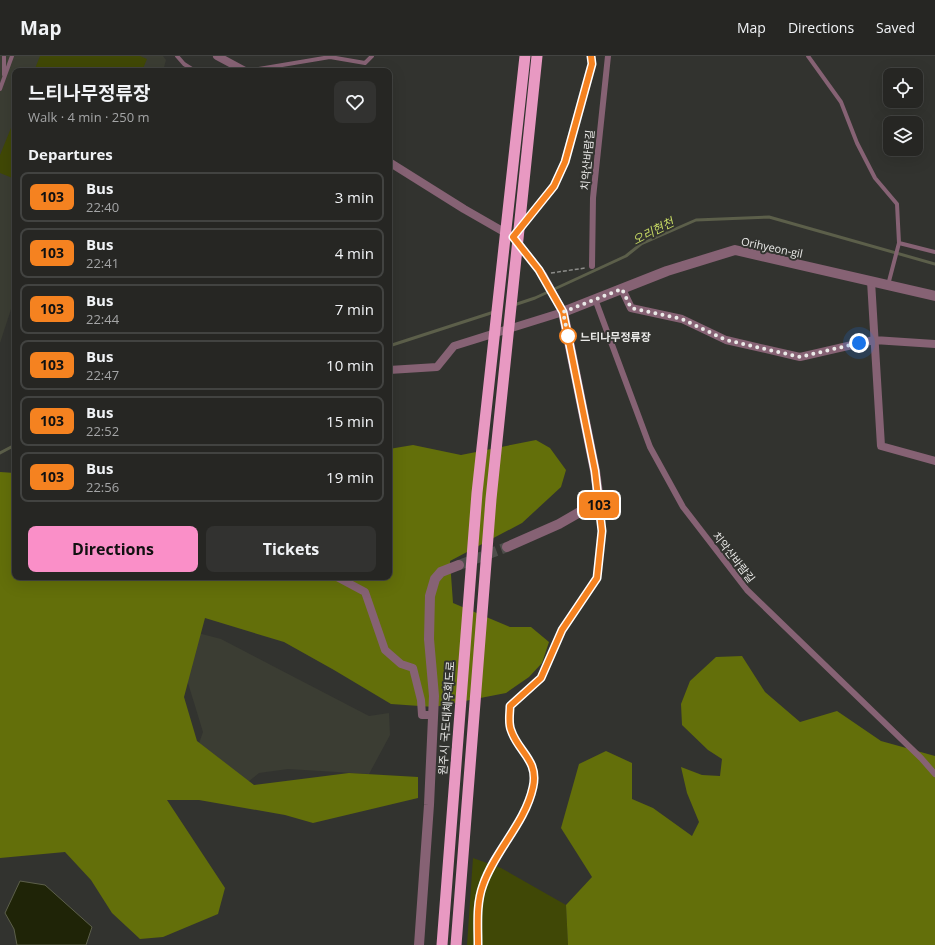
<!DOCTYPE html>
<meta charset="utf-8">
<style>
:root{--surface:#262623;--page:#323230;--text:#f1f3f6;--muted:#a4a5a6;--line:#424341;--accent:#fa8fc8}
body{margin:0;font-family:"Open Sans","Noto Sans KR",sans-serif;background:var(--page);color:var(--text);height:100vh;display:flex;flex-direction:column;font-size:15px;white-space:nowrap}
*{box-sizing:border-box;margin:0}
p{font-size:13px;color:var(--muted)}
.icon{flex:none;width:22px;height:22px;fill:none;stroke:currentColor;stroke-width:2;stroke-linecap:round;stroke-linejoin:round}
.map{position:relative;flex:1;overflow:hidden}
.sheet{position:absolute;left:12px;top:12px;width:380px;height:512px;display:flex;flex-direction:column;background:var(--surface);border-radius:8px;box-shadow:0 4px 16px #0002,0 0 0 1px var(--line)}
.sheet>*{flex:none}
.badge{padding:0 8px;border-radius:6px;font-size:14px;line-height:26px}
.buttons{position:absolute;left:883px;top:12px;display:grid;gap:8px}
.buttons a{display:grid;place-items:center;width:40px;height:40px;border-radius:8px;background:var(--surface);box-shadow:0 4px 16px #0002,0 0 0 1px var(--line);font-size:20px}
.you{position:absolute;width:20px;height:20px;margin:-10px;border:3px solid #fff;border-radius:50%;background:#1a73e8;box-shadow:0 0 0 6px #1a73e833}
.map>.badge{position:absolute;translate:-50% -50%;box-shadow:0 0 0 2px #fff}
h2{padding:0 16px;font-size:15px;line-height:36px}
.round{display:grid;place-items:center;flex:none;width:42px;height:42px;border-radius:8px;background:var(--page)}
.summary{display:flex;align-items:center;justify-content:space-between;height:68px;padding:0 16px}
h1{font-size:19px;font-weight:700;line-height:30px}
.cta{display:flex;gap:8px;margin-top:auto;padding:8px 16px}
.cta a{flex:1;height:46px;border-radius:8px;background:var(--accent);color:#111;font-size:16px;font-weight:700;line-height:46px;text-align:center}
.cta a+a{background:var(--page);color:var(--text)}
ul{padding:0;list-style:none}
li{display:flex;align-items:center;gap:12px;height:50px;margin:0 8px 6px;padding:0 8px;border:2px solid var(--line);border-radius:8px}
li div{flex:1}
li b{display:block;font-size:15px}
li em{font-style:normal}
li .badge{min-width:44px;font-weight:700;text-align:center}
header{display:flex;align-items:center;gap:24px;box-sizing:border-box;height:56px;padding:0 20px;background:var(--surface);border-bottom:1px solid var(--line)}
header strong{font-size:19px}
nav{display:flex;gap:22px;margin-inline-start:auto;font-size:14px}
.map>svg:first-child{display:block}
</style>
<header>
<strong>Map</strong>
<nav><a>Map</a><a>Directions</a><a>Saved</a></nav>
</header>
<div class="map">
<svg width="935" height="889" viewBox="0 0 935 889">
<rect width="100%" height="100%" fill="#32332f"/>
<path fill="#3b3d33" d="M 0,0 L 163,0 L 166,4 L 163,15 L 15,15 L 15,241 L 0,287 Z
M 194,576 L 221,583 L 369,660 L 389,657 L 390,679 L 369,718 L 288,713 L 259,717 L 238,734 L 196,696 L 203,676 L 181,604 Z"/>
<path fill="#404806" d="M 40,0 L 140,0 L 147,3 L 142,15 L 34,15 Z
M 15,62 L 15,123 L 0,117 L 0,99 Z
M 473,802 L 501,812 L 566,849 L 568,889 L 467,889 Z"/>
<path fill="#636f0a" d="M 536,384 L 550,392 L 566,414 L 561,431 L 522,467 L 450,505 L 453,547 L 510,571 L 531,571 L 549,586 L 542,607 L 529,621 L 506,637 L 434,651 L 391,648 L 334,614 L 284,586 L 205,562 L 184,641 L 197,685 L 254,729 L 349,717 L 418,721 L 418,742 L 313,767 L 285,759 L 199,744 L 167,744 L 225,832 L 218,858 L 163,881 L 140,883 L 112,857 L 91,824 L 65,796 L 0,802 L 0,416 L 15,417 L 15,521 L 389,521 L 389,393 L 413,389 L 461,399 Z
M 742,600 L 765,636 L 800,666 L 837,655 L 881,685 L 935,700 L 935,889 L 568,889 L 566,849 L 592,821 L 561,772 L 579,708 L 606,695 L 632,707 L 632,743 L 653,752 L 692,780 L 699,766 L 687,737 L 681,711 L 702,719 L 720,720 L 722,703 L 708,694 L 682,669 L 681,648 L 690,625 L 716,601 Z"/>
<path fill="#1f2407" stroke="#5c5f4a" d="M 20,825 L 45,829 L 92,871 L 86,889 L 17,889 L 14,873 L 5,857 Z"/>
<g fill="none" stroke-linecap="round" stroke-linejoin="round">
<path stroke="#5c5f4a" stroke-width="3" d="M 514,249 L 535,242 L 626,200 L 641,188 L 696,164 L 769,161 L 935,208
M 389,290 L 494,256
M 0,397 L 15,389"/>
<path stroke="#4e4e4b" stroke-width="10" stroke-dasharray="10 5" stroke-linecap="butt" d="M 459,509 L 507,491"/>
<path stroke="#8d8d8a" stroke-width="1.5" stroke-dasharray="4 2" stroke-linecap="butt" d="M 551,217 L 585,212"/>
<path stroke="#866274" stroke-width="4" d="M 4,0 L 4,19
M 177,0 L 184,8 L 195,15
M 808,0 L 841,46 L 857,87 L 875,122 L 897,148 L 899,187 L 888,229
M 246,15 L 330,1 L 365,7 L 372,0
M 0,33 L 12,0
M 523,168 L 554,130 L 565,106 L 592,8 L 591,0
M 899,187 L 935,196
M 478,889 C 478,869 476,848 483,829 C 495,794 525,768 533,731 C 539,703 518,696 510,674 C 508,667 510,657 510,650 L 541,622 L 562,574 L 597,522 L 602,475 L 599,445"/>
<path stroke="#866274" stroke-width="6" d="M 592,210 L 593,142 L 608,0
M 595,243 L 650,391 L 683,451 L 747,534 L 921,702 L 935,718"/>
<path stroke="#866274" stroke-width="8" d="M 217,0 L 245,15
M 389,106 L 464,153 L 513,181 L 543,219 L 563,256 L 454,290 L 437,311 L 389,314
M 871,225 L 881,390 L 935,405
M 622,233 L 631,252 L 682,263 L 726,284 L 800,301 L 874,284 L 935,288
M 337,521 L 365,536 L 385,594 L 401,608 L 413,612 L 421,644 L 422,659 L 433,659"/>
<path stroke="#866274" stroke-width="10" d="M 507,491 L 559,468 L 599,445 L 595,415 L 563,256 L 667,215 L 735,194 L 935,240
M 419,889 L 429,749 L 434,640 L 429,583 L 430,540 L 435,523 L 441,516 L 459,509"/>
<path stroke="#e899c2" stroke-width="11" d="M 442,889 L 477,437 L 525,0
M 456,889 L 491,443 L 537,0"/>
</g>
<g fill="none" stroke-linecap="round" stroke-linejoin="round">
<g stroke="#fff" stroke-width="9">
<path id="line" d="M 478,889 C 478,869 476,848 483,829 C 495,794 525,768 533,731 C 539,704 518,696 511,674 C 508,667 510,657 510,650 L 541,622 L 562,574 L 597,522 L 602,475 L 595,415 L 563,256 L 539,214 L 513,181 L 554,130 L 565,106 L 592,8 L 591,0"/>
</g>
<use href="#line" stroke="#f58220" stroke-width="6"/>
<path stroke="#eaeae8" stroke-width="4" stroke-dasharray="0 7.2" d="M 568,280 L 569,285 L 563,256 L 622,233 L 631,252 L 682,263 L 726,284 L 800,301 L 859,287"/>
</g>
<circle fill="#fff" stroke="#f58220" stroke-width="2" cx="568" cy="280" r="8"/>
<g text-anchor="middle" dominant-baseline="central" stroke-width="4" stroke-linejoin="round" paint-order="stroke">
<g font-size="11" fill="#eaeae8" stroke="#32332f">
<text transform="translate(587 104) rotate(-85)">치악산바람길</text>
<text transform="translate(772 191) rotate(12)">Orihyeon-gil</text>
<text transform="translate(734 501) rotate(52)">치악산바람길</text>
<text transform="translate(446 662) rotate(-86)">원주시 국도대체우회도로</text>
</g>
<g font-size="11" font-weight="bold" fill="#eaeae8" stroke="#32332f" text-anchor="start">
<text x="580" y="280">느티나무정류장</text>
</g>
<g font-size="12" font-style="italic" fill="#c6d963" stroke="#32332f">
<text transform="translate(653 175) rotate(-27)">오리현천</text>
</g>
</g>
</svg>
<div class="buttons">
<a><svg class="icon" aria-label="locate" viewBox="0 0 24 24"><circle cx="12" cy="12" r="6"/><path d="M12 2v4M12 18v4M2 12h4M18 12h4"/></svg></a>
<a><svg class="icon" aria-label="layers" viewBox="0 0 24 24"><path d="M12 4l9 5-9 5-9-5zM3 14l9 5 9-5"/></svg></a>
</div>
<div class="you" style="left:859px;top:287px"></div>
<b class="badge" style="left:599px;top:449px;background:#f58220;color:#111">103</b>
<section class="sheet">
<div class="summary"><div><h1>느티나무정류장</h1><p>Walk · 4 min · 250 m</p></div><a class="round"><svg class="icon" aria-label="heart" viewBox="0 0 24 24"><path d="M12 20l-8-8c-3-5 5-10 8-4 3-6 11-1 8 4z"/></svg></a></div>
<h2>Departures</h2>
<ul>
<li><span class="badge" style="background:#f58220;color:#111">103</span><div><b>Bus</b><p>22:40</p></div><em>3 min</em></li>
<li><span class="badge" style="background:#f58220;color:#111">103</span><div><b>Bus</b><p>22:41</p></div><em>4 min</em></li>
<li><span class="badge" style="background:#f58220;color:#111">103</span><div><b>Bus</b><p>22:44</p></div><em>7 min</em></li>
<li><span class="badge" style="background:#f58220;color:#111">103</span><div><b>Bus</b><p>22:47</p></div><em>10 min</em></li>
<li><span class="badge" style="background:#f58220;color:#111">103</span><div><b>Bus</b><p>22:52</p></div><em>15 min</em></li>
<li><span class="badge" style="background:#f58220;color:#111">103</span><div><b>Bus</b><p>22:56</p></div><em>19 min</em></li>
</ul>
<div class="cta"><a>Directions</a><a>Tickets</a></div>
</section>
</div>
